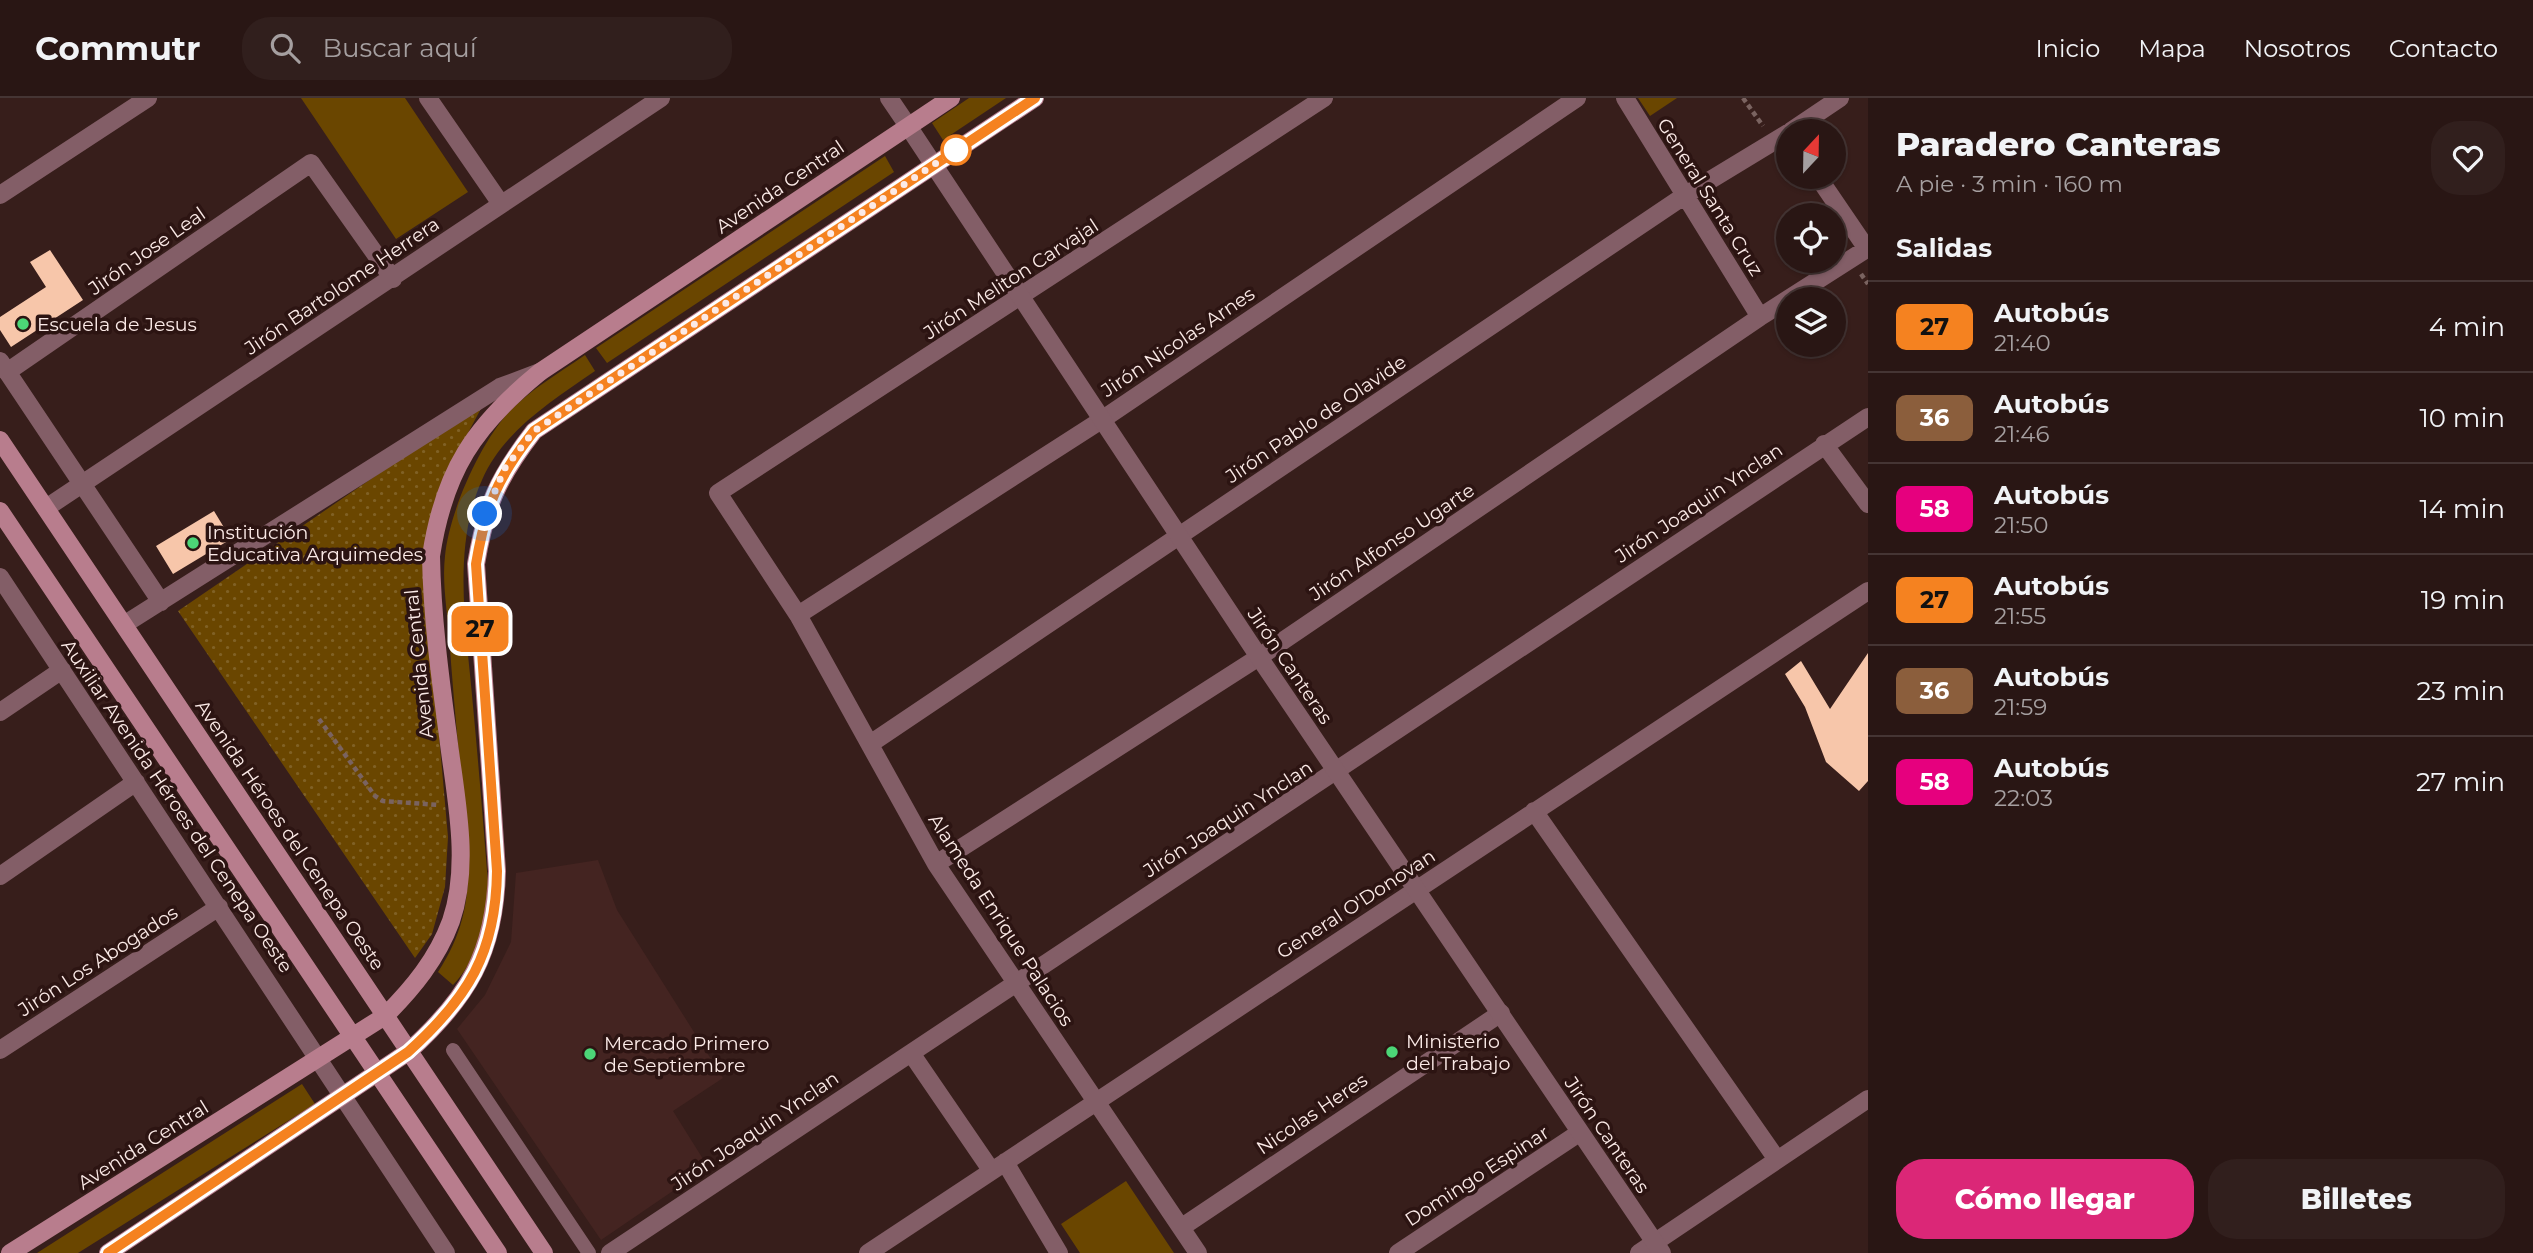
<!DOCTYPE html>
<html lang="es">
<meta charset="utf-8">
<style>
:root{--surface:#291614;--page:#311f1d;--text:#f1f3f6;--muted:#a59fa0;--line:#453534;--accent:#db2777}
body{margin:0;font-family:Montserrat,sans-serif;background:var(--page);color:var(--text);height:100vh;display:flex;flex-direction:column;font-size:26px;white-space:nowrap}
*{box-sizing:border-box;margin:0}
p{font-size:23px;color:var(--muted)}
.icon{flex:none;width:38px;height:38px;fill:none;stroke:currentColor;stroke-width:2;stroke-linecap:round;stroke-linejoin:round}
.map{position:relative;flex:1;overflow:hidden}
.drawer{display:flex;flex-direction:column;background:var(--surface);width:665px}
.drawer>*{flex:none}
.badge{padding:0 14px;border-radius:10px;font-size:24px;line-height:46px}
.needle{width:46px;rotate:22deg}
.controls{position:absolute;left:1776px;top:21px;display:grid;gap:14px}
.controls a{display:grid;place-items:center;width:70px;height:70px;border-radius:50%;background:var(--surface);box-shadow:0 2px 5px #0004,0 0 0 2px var(--line);font-size:35px}
.you{position:absolute;width:35px;height:35px;margin:-18px;border:5px solid #fff;border-radius:50%;background:#1a73e8;box-shadow:0 0 0 10px #1a73e833}
.map>.badge{position:absolute;translate:-50% -50%;box-shadow:0 0 0 4px #fff}
h2{padding:0 28px;font-size:26px;line-height:63px}
.round{display:grid;place-items:center;flex:none;width:74px;height:74px;border-radius:28px;background:var(--page)}
.overview{display:flex;align-items:center;justify-content:space-between;height:119px;padding:0 28px}
h1{font-size:33px;font-weight:800;line-height:52px}
.primary-button{display:flex;gap:14px;margin-top:auto;padding:14px 28px}
.primary-button a{flex:1;height:80px;border-radius:28px;background:var(--accent);color:#fff;font-size:28px;font-weight:800;line-height:80px;text-align:center}
.primary-button a+a{background:var(--page);color:var(--text)}
ul{padding:0;list-style:none}
li{display:flex;align-items:center;gap:21px;height:91px;padding:0 28px;border-top:2px solid var(--line)}
li div{flex:1}
li b{display:block;font-size:26px}
li em{font-style:normal}
li .badge{min-width:77px;font-weight:700;text-align:center}
header{display:flex;align-items:center;gap:42px;box-sizing:border-box;height:98px;padding:0 35px;background:var(--surface);border-bottom:2px solid var(--line)}
header strong{font-size:33px}
nav{display:flex;gap:38px;margin-inline-start:auto;font-size:24px}
.search{width:490px;height:63px;background:var(--page);display:flex;align-items:center;gap:18px;box-sizing:border-box;padding:0 24px;border-radius:28px;color:var(--muted);font-size:26px}
main{display:flex;flex:1;min-height:0}
.map>svg:first-child{display:block}
</style>
<header>
<strong>Commutr</strong>
<div class="search"><svg class="icon" aria-label="search" viewBox="0 0 24 24"><circle cx="10" cy="10" r="6"/><path d="M15 15l6 6"/></svg>Buscar aquí</div>
<nav><a>Inicio</a><a>Mapa</a><a>Nosotros</a><a>Contacto</a></nav>
</header>
<main>
<div class="map">
<svg width="1868" height="1155" viewBox="0 0 1868 1155">
<defs>
<pattern id="park-dots" width="8" height="8" patternUnits="userSpaceOnUse" patternTransform="scale(1.75)"><rect width="8" height="8" fill="#6a4600"/><path d="M2 2h.1M6 6h.1" fill="none" stroke="#806125" stroke-width="1.8" stroke-linecap="round"/></pattern>
</defs>
<rect width="100%" height="100%" fill="#371e1b"/>
<path fill="#442421" d="M 598,762 L 617,812 L 723,980 L 673,1013 L 708,1069 L 601,1142 L 457,931 L 485,897 L 511,844 L 516,775 Z"/>
<path fill="#6a4600" d="M 301,0 L 405,0 L 468,94 L 396,141 Z
M 969,0 L 1006,0 L 943,42 L 932,25 Z
M 1638,0 L 1677,0 L 1650,18 Z
M 885,58 L 894,74 L 607,265 L 596,250 Z
M 585,257 L 595,273 C 552,303 504,332 482,382 C 451,451 467,535 473,608 C 479,671 484,735 489,798 C 483,829 476,864 453,887 L 438,874 C 475,818 470,770 464,706 C 458,650 453,594 449,537 C 447,511 442,484 445,458 C 449,415 480,345 509,314 C 531,291 559,275 585,257 Z
M 302,986 L 315,1006 L 78,1155 L 37,1155 Z
M 1126,1083 L 1174,1155 L 1080,1155 L 1061,1126 Z"/>
<path fill="url(#park-dots)" d="M 485,303 L 460,350 L 423,457 L 448,739 L 445,789 L 432,836 L 415,860 L 178,513 Z"/>
<path fill="#f7c6aa" d="M 50,152 L 83,202 L 11,249 L 0,232 L 0,219 L 46,189 L 30,164 Z
M 214,413 L 231,441 L 173,476 L 156,448 Z
M 1868,555 L 1868,683 L 1859,693 L 1826,664 L 1805,609 L 1785,576 L 1801,563 L 1830,611 Z"/>
<g fill="none" stroke-linecap="round" stroke-linejoin="round">
<path stroke="#7a6360" stroke-width="4.5" stroke-dasharray="5 3.5" stroke-linecap="butt" d="M 1743,0 L 1763,28
M 1861,176 L 1868,186
M 319,621 L 375,698 L 383,703 L 439,707"/>
<path stroke="#835e67" stroke-width="14" d="M 453,952 L 589,1155"/>
<path stroke="#835e67" stroke-width="18" d="M 428,0 L 501,106
M 889,0 L 908,28
M 1625,0 L 1760,219
M 1791,33 L 1840,0
M 1818,79 L 1867,151
M 0,97 L 148,0
M 0,263 L 161,504
M 7,274 L 311,65 L 393,181
M 1824,346 L 1868,406
M 46,410 L 661,0
M 0,479 L 446,1155
M 798,517 L 1103,321 L 1577,0
M 125,526 L 500,289 L 540,274
M 0,614 L 62,572
M 870,646 L 1684,98 L 1788,35
M 1534,713 L 1776,1060
M 936,766 L 1259,559 L 1760,219 L 1868,150
M 0,778 L 136,684
M 0,952 L 219,809
M 911,955 L 991,1072
M 1005,1064 L 1059,1155
M 1182,1129 L 1501,915
M 610,1155 L 1868,319
M 868,1155 L 1868,493
M 1198,1155 L 936,766 L 798,517 L 718,395 L 1324,0
M 1398,1155 L 1579,1035
M 1639,1155 L 1868,1001"/>
<path stroke="#835e67" stroke-width="18" d="M 908,28 L 1259,559 L 1662,1155"/>
<path stroke="#b87d8d" stroke-width="18" d="M 0,342 L 544,1155
M 0,413 L 498,1155
M 10,1155 L 385,918 C 413,890 437,861 451,823 C 471,765 455,697 448,638 C 440,579 432,518 431,458 C 444,373 474,328 540,274 L 951,0
M 108,1155 L 408,954 C 468,900 495,855 497,773 L 476,466 C 486,407 497,381 534,333 L 1035,0"/>
</g>
<g fill="none" stroke-linecap="round" stroke-linejoin="round">
<g stroke="#fff" stroke-width="16">
<path id="line" d="M 108,1155 L 408,954 C 468,900 496,855 497,773 L 476,466 C 486,407 497,380 534,333 L 1035,0"/>
</g>
<use href="#line" stroke="#f58220" stroke-width="10"/>
<path stroke="#fbeae7" stroke-width="7" stroke-dasharray="0 12.6" d="M 485,416 L 505,370 L 534,333 L 956,52"/>
</g>
<circle fill="#fff" stroke="#f58220" stroke-width="3.5" cx="956" cy="52" r="14"/>
<g fill="#4cd677" stroke="#2c1412" stroke-width="2.5">
<circle cx="23" cy="226" r="7"/>
<circle cx="193" cy="445" r="7"/>
<circle cx="1392" cy="954" r="7"/>
<circle cx="590" cy="956" r="7"/>
</g>
<g text-anchor="middle" dominant-baseline="central" stroke-width="7" stroke-linejoin="round" paint-order="stroke">
<g font-size="19" fill="#fbeae7" stroke="#2c1412">
<text transform="translate(780 89) rotate(-34)">Avenida Central</text>
<text transform="translate(1710 99) rotate(58)">General Santa Cruz</text>
<text transform="translate(147 153) rotate(-35)">Jirón Jose Leal</text>
<text transform="translate(1011 181) rotate(-33)">Jirón Meliton Carvajal</text>
<text transform="translate(342 188) rotate(-34)">Jirón Bartolome Herrera</text>
<text transform="translate(1178 244) rotate(-34)">Jirón Nicolas Arnes</text>
<text transform="translate(1316 321) rotate(-34)">Jirón Pablo de Olavide</text>
<text transform="translate(1699 405) rotate(-34)">Jirón Joaquin Ynclan</text>
<text transform="translate(1392 444) rotate(-34)">Jirón Alfonso Ugarte</text>
<text transform="translate(419 566) rotate(-96)">Avenida Central</text>
<text transform="translate(1290 568) rotate(56)">Jirón Canteras</text>
<text transform="translate(177 708) rotate(56)">Auxiliar Avenida Héroes del Cenepa Oeste</text>
<text transform="translate(1228 721) rotate(-33)">Jirón Joaquin Ynclan</text>
<text transform="translate(290 737) rotate(56)">Avenida Héroes del Cenepa Oeste</text>
<text transform="translate(1356 806) rotate(-33)">General O'Donovan</text>
<text transform="translate(1001 822) rotate(57)">Alameda Enrique Palacios</text>
<text transform="translate(98 863) rotate(-33)">Jirón Los Abogados</text>
<text transform="translate(1312 1016) rotate(-34)">Nicolas Heres</text>
<text transform="translate(755 1033) rotate(-34)">Jirón Joaquin Ynclan</text>
<text transform="translate(1607 1037) rotate(56)">Jirón Canteras</text>
<text transform="translate(143 1047) rotate(-32)">Avenida Central</text>
<text transform="translate(1477 1078) rotate(-33)">Domingo Espinar</text>
</g>
<g font-size="19" fill="#fbeae7" stroke="#2c1412" text-anchor="start">
<text x="37" y="226">Escuela de Jesus</text>
<text x="207" y="434">Institución<tspan x="207" dy="22">Educativa Arquimedes</tspan></text>
<text x="1406" y="943">Ministerio<tspan x="1406" dy="22">del Trabajo</tspan></text>
<text x="604" y="945">Mercado Primero<tspan x="604" dy="22">de Septiembre</tspan></text>
</g>
</g>
</svg>
<div class="controls">
<a><svg class="needle" viewBox="-14 -14 28 28"><path d="M0-13l5 13h-10z" fill="#e53935"/><path d="M0 13l5-13h-10z" fill="#a59fa0"/></svg></a>
<a><svg class="icon" aria-label="locate" viewBox="0 0 24 24"><circle cx="12" cy="12" r="6"/><path d="M12 2v4M12 18v4M2 12h4M18 12h4"/></svg></a>
<a><svg class="icon" aria-label="layers" viewBox="0 0 24 24"><path d="M12 4l9 5-9 5-9-5zM3 14l9 5 9-5"/></svg></a>
</div>
<div class="you" style="left:485px;top:416px"></div>
<b class="badge" style="left:480px;top:531px;background:#f58220;color:#111">27</b>
</div>
<section class="drawer">
<div class="overview"><div><h1>Paradero Canteras</h1><p>A pie · 3 min · 160 m</p></div><a class="round"><svg class="icon" aria-label="heart" viewBox="0 0 24 24"><path d="M12 20l-8-8c-3-5 5-10 8-4 3-6 11-1 8 4z"/></svg></a></div>
<h2>Salidas</h2>
<ul>
<li><span class="badge" style="background:#f58220;color:#111">27</span><div><b>Autobús</b><p>21:40</p></div><em>4 min</em></li>
<li><span class="badge" style="background:#8b5e3c;color:#fff">36</span><div><b>Autobús</b><p>21:46</p></div><em>10 min</em></li>
<li><span class="badge" style="background:#e6007e;color:#fff">58</span><div><b>Autobús</b><p>21:50</p></div><em>14 min</em></li>
<li><span class="badge" style="background:#f58220;color:#111">27</span><div><b>Autobús</b><p>21:55</p></div><em>19 min</em></li>
<li><span class="badge" style="background:#8b5e3c;color:#fff">36</span><div><b>Autobús</b><p>21:59</p></div><em>23 min</em></li>
<li><span class="badge" style="background:#e6007e;color:#fff">58</span><div><b>Autobús</b><p>22:03</p></div><em>27 min</em></li>
</ul>
<div class="primary-button"><a>Cómo llegar</a><a>Billetes</a></div>
</section>
</main>
